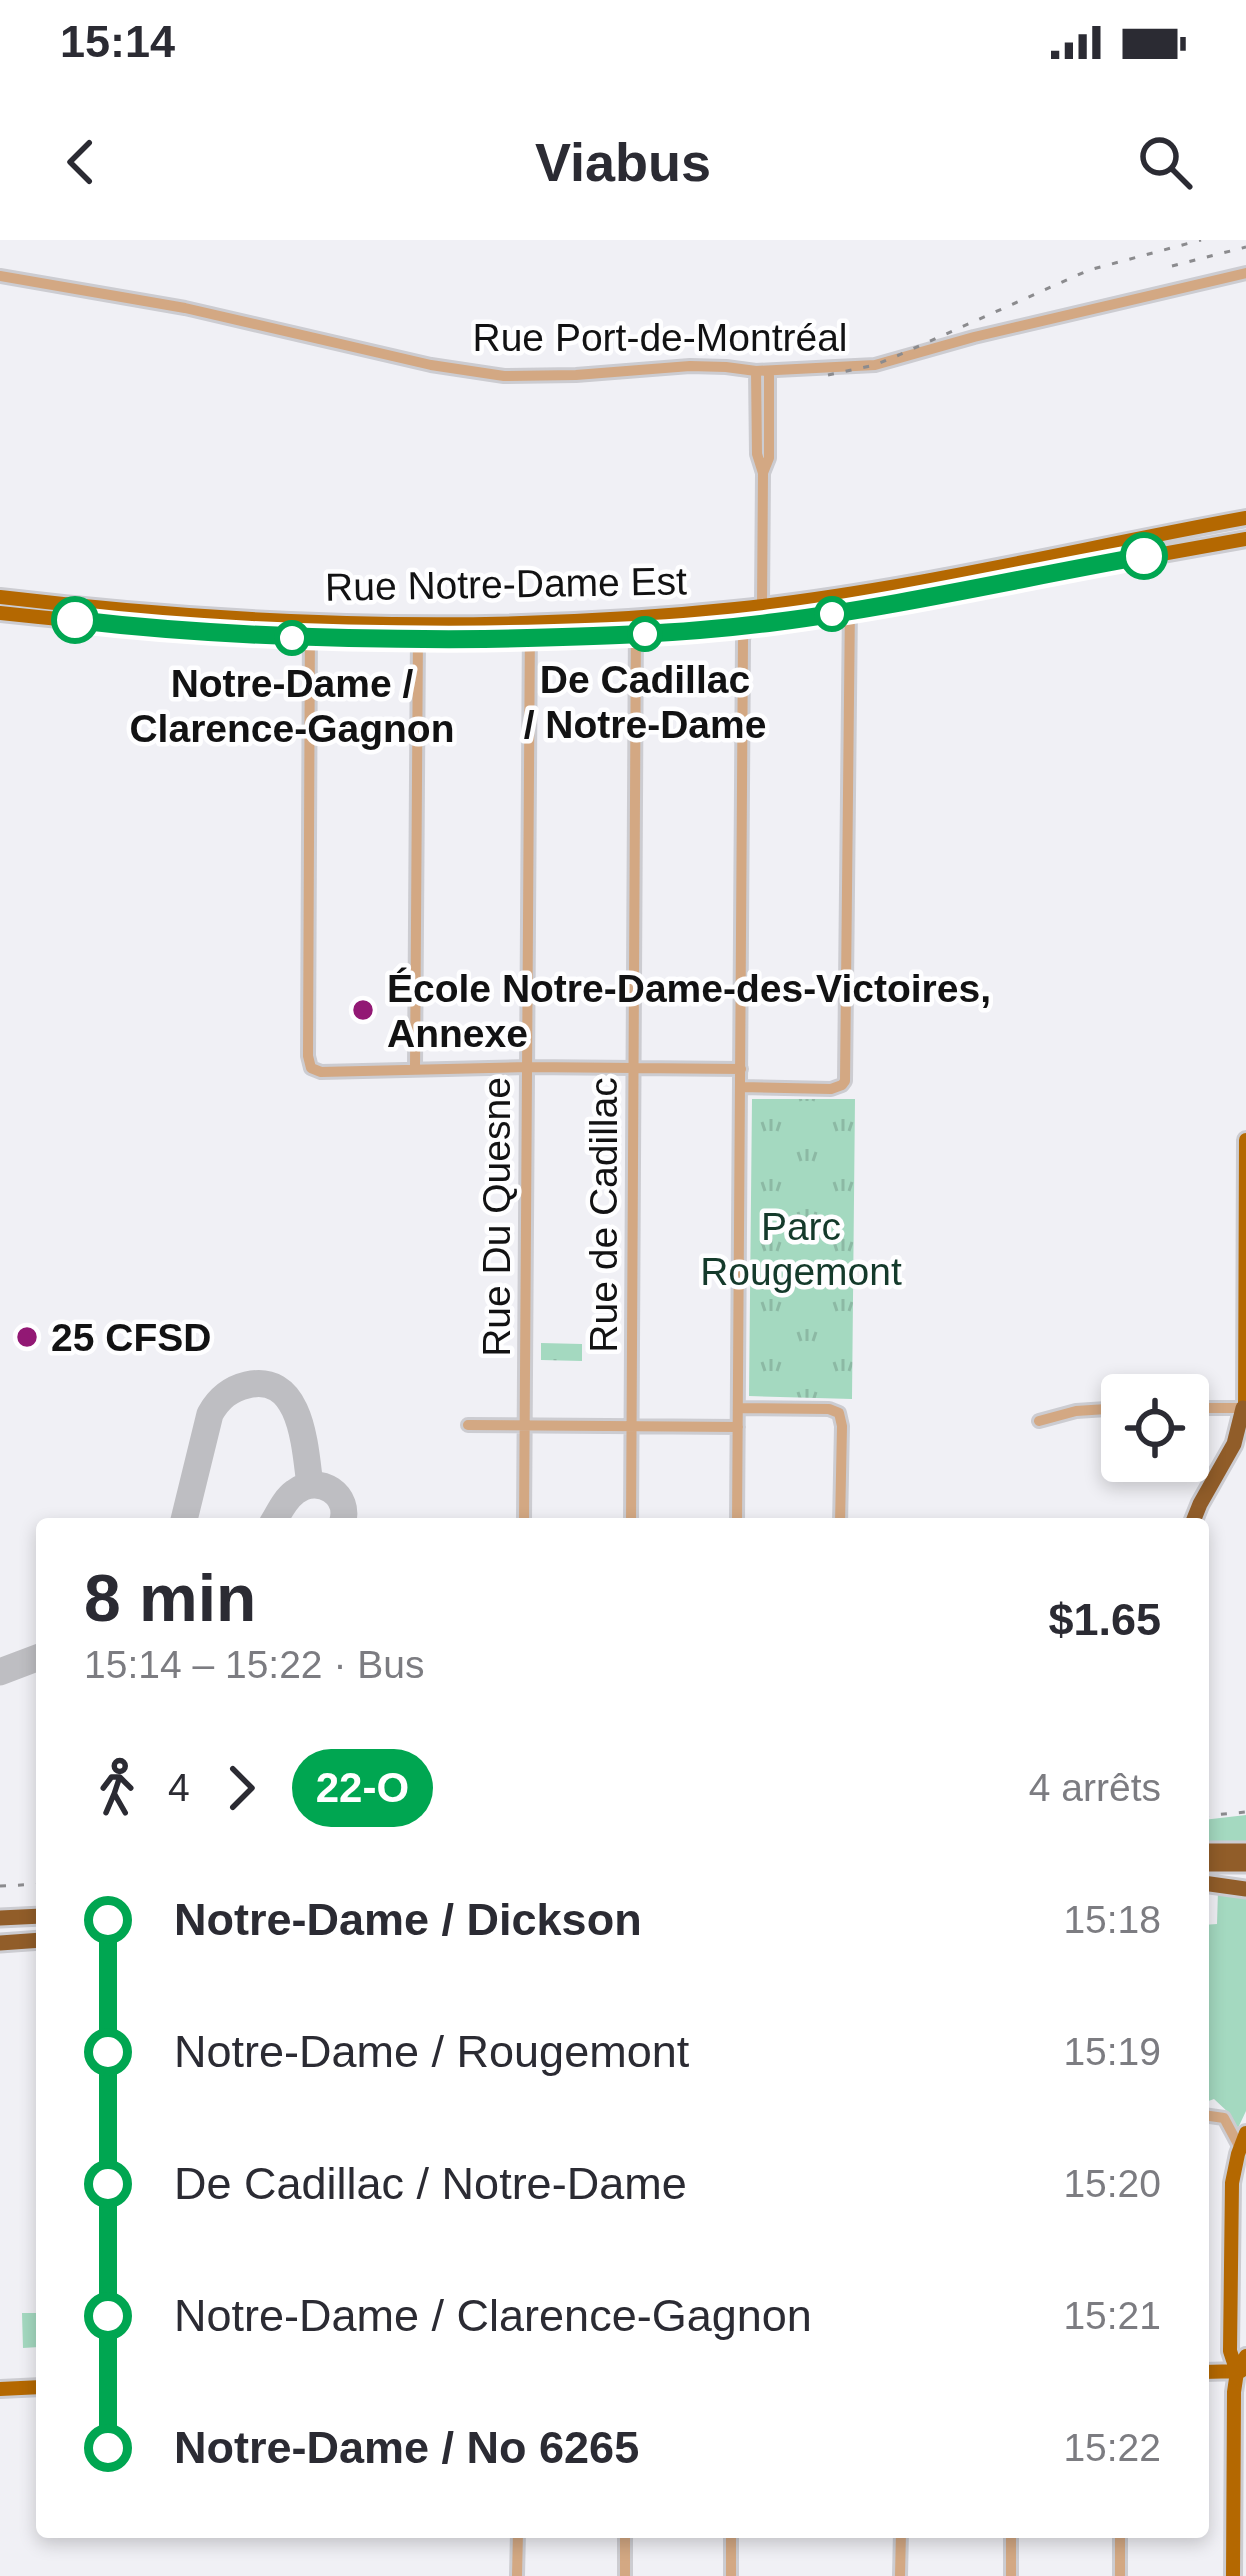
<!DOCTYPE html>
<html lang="fr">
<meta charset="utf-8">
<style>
:root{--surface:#fff;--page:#f7f7f7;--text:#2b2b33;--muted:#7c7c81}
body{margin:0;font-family:Arial,sans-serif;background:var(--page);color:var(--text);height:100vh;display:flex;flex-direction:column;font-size:45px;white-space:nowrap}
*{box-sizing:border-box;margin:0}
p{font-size:39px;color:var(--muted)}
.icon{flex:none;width:66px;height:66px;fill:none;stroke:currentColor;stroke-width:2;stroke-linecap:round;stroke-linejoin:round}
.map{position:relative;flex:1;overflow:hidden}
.details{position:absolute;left:36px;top:1278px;width:1173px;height:1020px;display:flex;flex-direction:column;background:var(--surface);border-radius:12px;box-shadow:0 6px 18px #0003}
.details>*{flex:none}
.badge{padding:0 24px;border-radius:39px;font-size:42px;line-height:78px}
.controls{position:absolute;left:1101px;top:1134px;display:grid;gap:24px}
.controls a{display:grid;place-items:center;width:108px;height:108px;border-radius:12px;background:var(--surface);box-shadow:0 6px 18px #0003;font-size:60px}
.map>.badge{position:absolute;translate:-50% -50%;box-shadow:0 0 0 6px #fff}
.legs{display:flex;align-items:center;gap:18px;height:132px;padding:0 48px;font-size:39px}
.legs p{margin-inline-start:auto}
.headline{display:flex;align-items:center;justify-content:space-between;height:204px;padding:0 48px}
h1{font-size:66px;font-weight:800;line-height:90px}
ul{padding:0 48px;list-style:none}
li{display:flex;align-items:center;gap:42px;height:132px;font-size:45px}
li i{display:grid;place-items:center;width:18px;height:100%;margin:0 15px;background:currentColor}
li i::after{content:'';width:30px;height:30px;margin:-15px;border:9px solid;border-radius:50%;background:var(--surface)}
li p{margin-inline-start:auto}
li:first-child i{background:linear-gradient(#0000 50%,currentColor 0)}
li:last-child i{background:linear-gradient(currentColor 50%,#0000 0)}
.status{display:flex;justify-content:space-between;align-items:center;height:84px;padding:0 60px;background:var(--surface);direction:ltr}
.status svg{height:33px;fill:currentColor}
header{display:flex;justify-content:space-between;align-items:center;height:156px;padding:0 48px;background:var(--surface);font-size:54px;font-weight:800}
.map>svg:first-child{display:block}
</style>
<div class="status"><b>15:14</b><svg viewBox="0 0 49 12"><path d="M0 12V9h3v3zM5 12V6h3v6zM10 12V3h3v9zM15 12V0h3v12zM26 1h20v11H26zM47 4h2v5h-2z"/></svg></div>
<header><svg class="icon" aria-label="back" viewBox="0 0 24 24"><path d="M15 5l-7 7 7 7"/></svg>Viabus<svg class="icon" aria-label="search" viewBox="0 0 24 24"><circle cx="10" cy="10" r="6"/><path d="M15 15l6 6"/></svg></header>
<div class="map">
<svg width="1246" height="2336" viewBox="0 0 1246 2336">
<defs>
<pattern id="park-tufts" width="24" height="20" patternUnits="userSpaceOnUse" patternTransform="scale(3)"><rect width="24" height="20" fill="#a4d9c0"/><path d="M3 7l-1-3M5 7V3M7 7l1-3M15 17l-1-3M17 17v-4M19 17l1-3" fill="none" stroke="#8cb9a4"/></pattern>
</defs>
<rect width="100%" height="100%" fill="#f0f0f5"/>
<path fill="#a4d9c0" d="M 1246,1575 L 1246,1601 L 1203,1603 L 1203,1580 Z
M 1218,1650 L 1246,1654 L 1246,1871 L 1238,1888 L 1229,1873 L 1214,1859 L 1203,1863 L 1203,1685 L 1217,1684 Z
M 22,2073 L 38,2073 L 39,2107 L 23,2108 Z"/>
<path fill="url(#park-tufts)" d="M 752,859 L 855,859 L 852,1159 L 749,1156 Z
M 541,1103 L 582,1104 L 582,1121 L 541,1120 Z"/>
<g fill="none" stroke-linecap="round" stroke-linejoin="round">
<path stroke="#bebec2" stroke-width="27" d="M 183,1284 L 210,1174 C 219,1158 230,1149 247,1145 C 303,1132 305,1210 310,1245
M 272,1284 C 279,1273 284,1260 295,1252 C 319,1233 352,1255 342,1284
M 0,1432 L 42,1416"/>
<g stroke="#ccccd1" stroke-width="16">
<path id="minor" d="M 0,36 L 185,68 L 431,125 L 504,136 L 576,135 L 690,126 L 726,127 L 756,131 L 875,125 L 974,97 L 1246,33
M 763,233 L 769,218 L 769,131
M 310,382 L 308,816 L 311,828 L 321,832 L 527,827 L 741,829
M 415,829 L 418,394
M 741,847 L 831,849 L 842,845 L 845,841 L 850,363
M 738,1168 L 829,1169 L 839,1173 L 842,1186 L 840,1284
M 1188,1168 L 1243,1168
M 1039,1181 L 1076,1171 L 1122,1168
M 468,1185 L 738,1187
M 524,1284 L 530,382
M 631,1284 L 636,379
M 737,1284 L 743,399 L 747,386 L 762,365 L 763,233 L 757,214 L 756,131
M 1203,1875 L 1224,1878 L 1240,1908
M 517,2336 L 518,2292
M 625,2336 L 625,2292
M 731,2336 L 731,2292
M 900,2336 L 901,2292
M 1011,2336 L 1011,2292
M 1120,2336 L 1120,2292"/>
</g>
<g stroke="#ccccd1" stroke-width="20">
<path id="major" d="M 0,357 C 244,386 491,395 735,369 C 907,351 1076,309 1246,278
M 0,373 C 269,402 545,416 813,377 L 1246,299
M 1245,1176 L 1246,900
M 1203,2132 L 1241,2131
M 1237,2132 L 1230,2111 L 1232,1943 L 1238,1914 L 1246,1893
M 0,2149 L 42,2147
M 1233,2336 L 1234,2152 L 1237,2132 L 1246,2116"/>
</g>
<g stroke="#ccccd1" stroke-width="21">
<path id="highway" d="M 1192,1284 L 1200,1264 L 1234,1204 L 1243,1168
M 1203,1611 L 1246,1611
M 1203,1624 L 1246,1624
M 1203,1643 L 1246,1649
M 0,1678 L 42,1676
M 0,1703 L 42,1700"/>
</g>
<use href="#minor" stroke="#d3a883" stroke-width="10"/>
<use href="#major" stroke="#b46801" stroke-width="14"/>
<use href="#highway" stroke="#915d29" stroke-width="15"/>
<path stroke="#8b8b8e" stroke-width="3" stroke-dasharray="6 12" stroke-linecap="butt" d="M 1172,26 L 1246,7
M 828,135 L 875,125 L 899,115 L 1089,30 L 1201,0
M 1203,1576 L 1246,1572
M 0,1646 L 42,1644"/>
</g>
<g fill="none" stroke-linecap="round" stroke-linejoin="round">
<g stroke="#fff" stroke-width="27">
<path id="line-1" d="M 75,380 C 211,396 347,400 484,399 C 581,397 679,395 776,382 C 899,366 1021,338 1144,316"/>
</g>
<use href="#line-1" stroke="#00a651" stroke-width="18"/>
</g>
<g fill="#fff" stroke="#00a651" stroke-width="6">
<circle cx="1144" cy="316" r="21"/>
<circle cx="832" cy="374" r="15"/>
<circle cx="75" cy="380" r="21"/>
<circle cx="645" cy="394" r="15"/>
<circle cx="292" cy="398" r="15"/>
</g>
<g fill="#921874" stroke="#fefeff" stroke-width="4.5">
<circle cx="363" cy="770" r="12"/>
<circle cx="27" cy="1097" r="12"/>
</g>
<g text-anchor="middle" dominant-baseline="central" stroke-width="9" stroke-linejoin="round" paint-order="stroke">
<g font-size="39" fill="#121213" stroke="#fefeff">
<text x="660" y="97">Rue Port-de-Montréal</text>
<text transform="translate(506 344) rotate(-1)">Rue Notre-Dame Est</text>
<text transform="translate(603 975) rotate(-90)">Rue de Cadillac</text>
<text transform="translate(496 977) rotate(-90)">Rue Du Quesne</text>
</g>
<g font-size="39" font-weight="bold" fill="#121213" stroke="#fefeff">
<text x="645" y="439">De Cadillac<tspan x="645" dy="45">/ Notre-Dame</tspan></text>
<text x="292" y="443">Notre-Dame /<tspan x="292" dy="45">Clarence-Gagnon</tspan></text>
</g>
<g font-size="39" font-weight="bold" fill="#121213" stroke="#fefeff" text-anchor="start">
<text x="387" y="748">École Notre-Dame-des-Victoires,<tspan x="387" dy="45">Annexe</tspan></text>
<text x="51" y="1097">25 CFSD</text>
</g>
<g font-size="39" fill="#143a2b" stroke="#fefeff">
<text x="801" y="986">Parc<tspan x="801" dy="45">Rougemont</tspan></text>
</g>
</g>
</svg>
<div class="controls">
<a><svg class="icon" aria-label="locate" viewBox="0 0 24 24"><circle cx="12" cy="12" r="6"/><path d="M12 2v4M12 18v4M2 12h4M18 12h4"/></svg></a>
</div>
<section class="details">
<div class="headline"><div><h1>8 min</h1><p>15:14 – 15:22 · Bus</p></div><b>$1.65</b></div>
<div class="legs"><svg class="icon" aria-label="walk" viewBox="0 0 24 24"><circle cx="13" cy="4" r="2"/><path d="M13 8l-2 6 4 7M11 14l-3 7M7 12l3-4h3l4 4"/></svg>4<svg class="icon" aria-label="forward" viewBox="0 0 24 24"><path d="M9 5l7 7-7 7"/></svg><b class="badge" style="background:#00a651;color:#fff">22-O</b><p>4 arrêts</p></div>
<ul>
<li><i style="color:#00a651"></i><b>Notre-Dame / Dickson</b><p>15:18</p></li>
<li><i style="color:#00a651"></i><span>Notre-Dame / Rougemont</span><p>15:19</p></li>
<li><i style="color:#00a651"></i><span>De Cadillac / Notre-Dame</span><p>15:20</p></li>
<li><i style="color:#00a651"></i><span>Notre-Dame / Clarence-Gagnon</span><p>15:21</p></li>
<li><i style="color:#00a651"></i><b>Notre-Dame / No 6265</b><p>15:22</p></li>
</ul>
</section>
</div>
